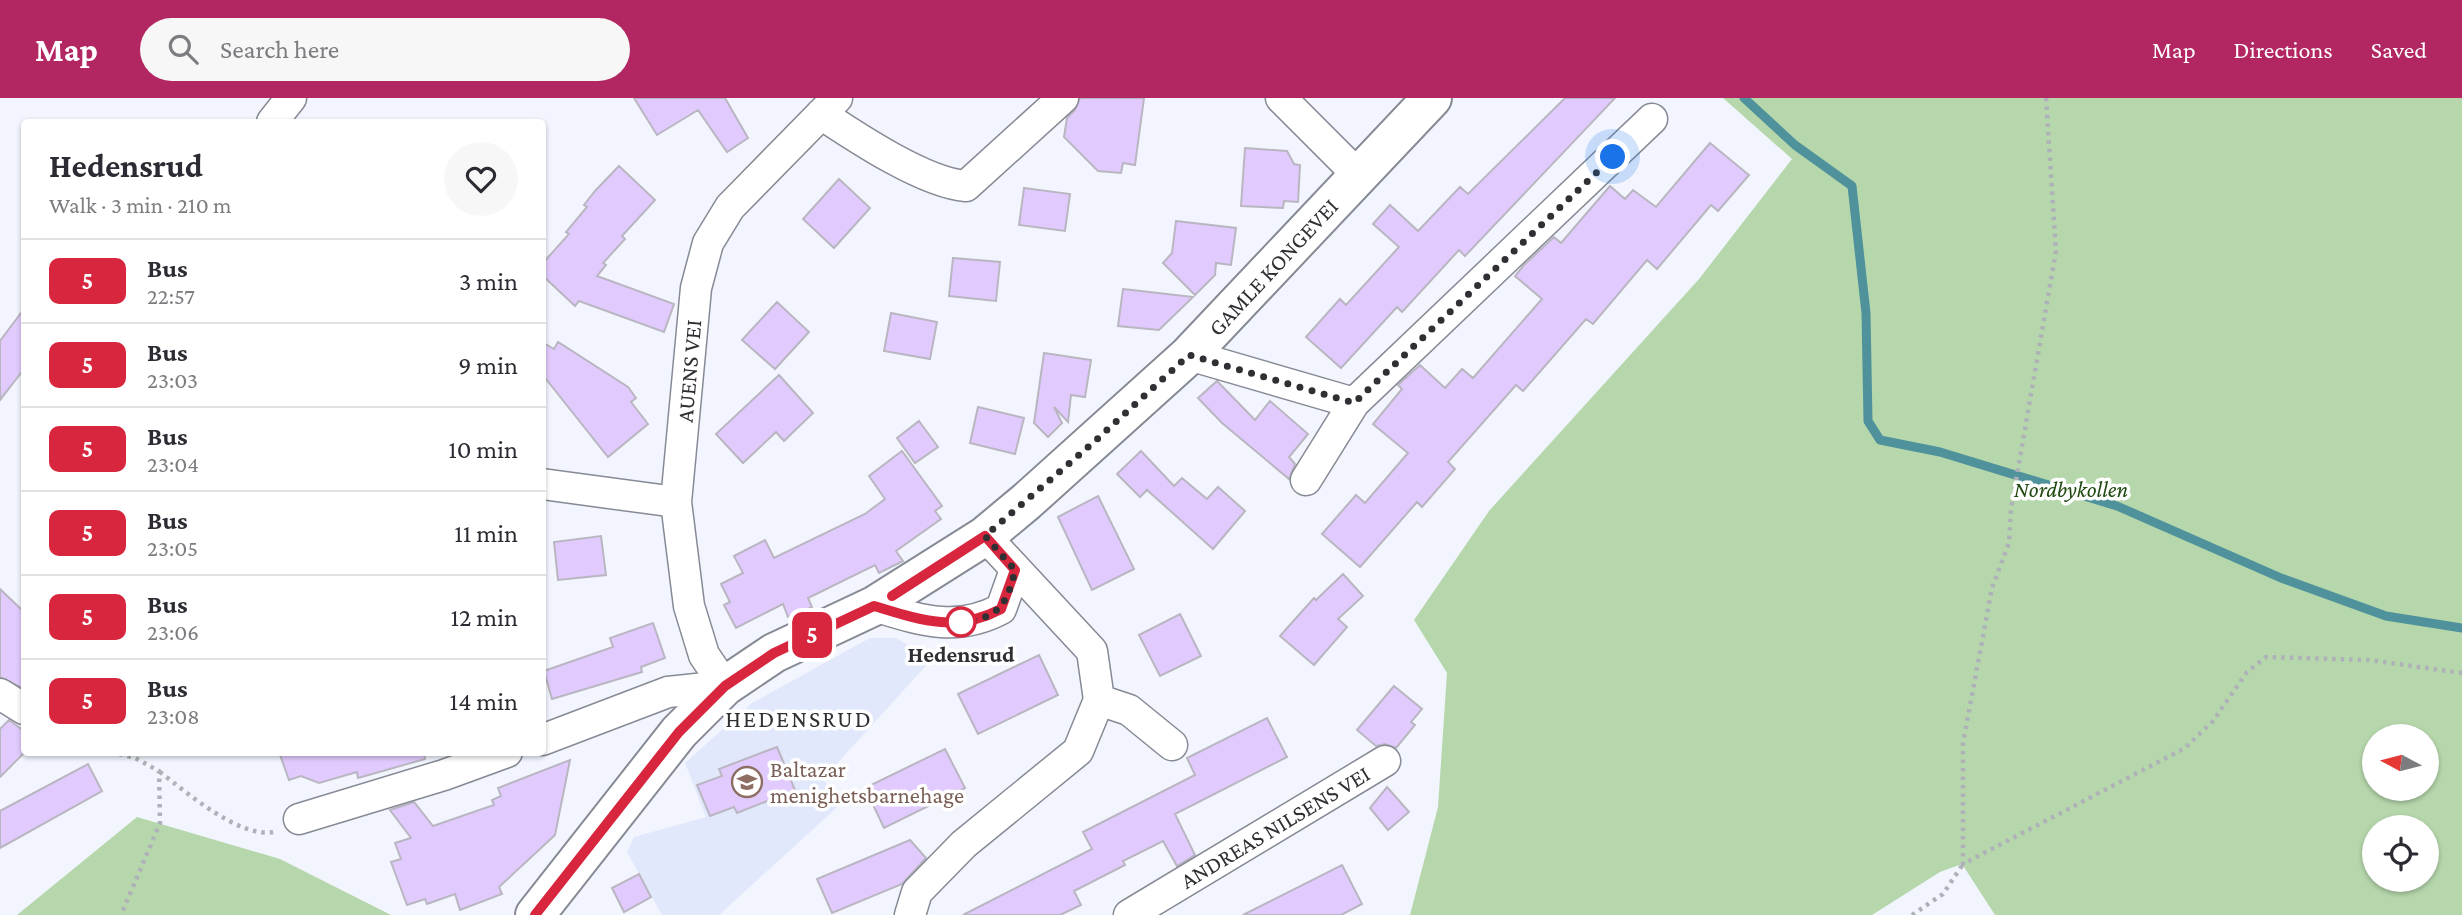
<!DOCTYPE html>
<meta charset="utf-8">
<style>
:root{--surface:#fff;--page:#f7f7f7;--text:#2b2b33;--muted:#7c7c81;--line:#e1e1e2;--accent:#b22661}
body{margin:0;font-family:"Crimson Pro",serif;background:var(--page);color:var(--text);height:100vh;display:flex;flex-direction:column;font-size:26px;white-space:nowrap}
*{box-sizing:border-box;margin:0}
p{font-size:23px;color:var(--muted)}
.icon{flex:none;width:38px;height:38px;fill:none;stroke:currentColor;stroke-width:2;stroke-linecap:round;stroke-linejoin:round}
.map{position:relative;flex:1;overflow:hidden}
.sheet{position:absolute;left:21px;top:21px;width:525px;height:637px;display:flex;flex-direction:column;background:var(--surface);border-radius:7px;box-shadow:0 2px 5px #0004}
.sheet>*{flex:none}
.badge{padding:0 14px;border-radius:10px;font-size:24px;line-height:46px}
.needle{width:46px;rotate:277deg}
.tools{position:absolute;left:2362px;top:626px;display:grid;gap:14px}
.tools a{display:grid;place-items:center;width:77px;height:77px;border-radius:50%;background:var(--surface);box-shadow:0 2px 5px #0004;font-size:35px}
.you{position:absolute;width:35px;height:35px;margin:-18px;border:5px solid #fff;border-radius:50%;background:#1a73e8;box-shadow:0 0 0 10px #1a73e833}
.map>.badge{position:absolute;translate:-50% -50%;box-shadow:0 0 0 4px #fff}
.round{display:grid;place-items:center;flex:none;width:74px;height:74px;border-radius:37px;background:var(--page)}
.overview{display:flex;align-items:center;justify-content:space-between;height:119px;padding:0 28px}
h1{font-size:33px;font-weight:700;line-height:52px}
ul{padding:0;list-style:none}
li{display:flex;align-items:center;gap:21px;height:84px;padding:0 28px;border-top:2px solid var(--line)}
li div{flex:1}
li b{display:block;font-size:26px}
li em{font-style:normal}
li .badge{min-width:77px;font-weight:700;text-align:center}
header{display:flex;align-items:center;gap:42px;box-sizing:border-box;height:98px;padding:0 35px;background:var(--accent);color:#fff}
header strong{font-size:33px}
nav{display:flex;gap:38px;margin-inline-start:auto;font-size:24px}
.search{width:490px;height:63px;background:var(--page);display:flex;align-items:center;gap:18px;box-sizing:border-box;padding:0 24px;border-radius:38px;color:var(--muted);font-size:26px}
.map>svg:first-child{display:block}
</style>
<header>
<strong>Map</strong>
<div class="search"><svg class="icon" aria-label="search" viewBox="0 0 24 24"><circle cx="10" cy="10" r="6"/><path d="M15 15l6 6"/></svg>Search here</div>
<nav><a>Map</a><a>Directions</a><a>Saved</a></nav>
</header>
<div class="map">
<svg width="2462" height="817" viewBox="0 0 2462 817">
<rect width="100%" height="100%" fill="#f2f5fe"/>
<path fill="#e2e8fb" d="M 870,540 L 896,540 L 932,561 L 823,681 L 842,705 L 719,817 L 662,817 L 627,754 L 634,739 L 706,719 L 685,665 L 752,605 Z"/>
<path fill="#b6d7ac" fill-rule="evenodd" d="M 1723,0 L 2462,0 L 2462,817 L 1995,817 L 1962,766 L 1940,774 L 1872,817 L 1410,817 L 1438,709 L 1447,575 L 1414,522 L 1489,413 L 1699,181 L 1792,61 ZM 2375,639 L 2427,639 L 2427,691 L 2375,691 ZM 2375,730 L 2427,730 L 2427,782 L 2375,782 Z
M 137,719 L 280,761 L 391,817 L 17,817 Z"/>
<g fill="none" stroke-linecap="round" stroke-linejoin="round">
<path stroke="#4f929b" stroke-width="9" d="M 1744,0 L 1795,47 L 1852,88 L 1866,215 L 1868,323 L 1880,342 L 1940,354 L 2117,408 L 2281,480 L 2386,518 L 2462,530"/>
</g>
<path fill="#e1cbfe" stroke="#bab6c1" stroke-width="2" d="M 634,0 L 725,0 L 748,40 L 727,54 L 698,12 L 657,37 Z
M 1080,0 L 1144,0 L 1135,67 L 1123,65 L 1121,75 L 1098,73 L 1064,39 L 1067,20 L 1075,12 Z
M 1565,0 L 1615,0 L 1465,158 L 1459,152 L 1402,214 L 1397,209 L 1341,270 L 1306,239 L 1340,201 L 1346,207 L 1399,149 L 1373,126 L 1390,107 L 1418,133 L 1460,89 L 1468,96 Z
M 1710,45 L 1749,77 L 1718,113 L 1711,107 L 1657,171 L 1647,162 L 1593,226 L 1586,221 L 1523,293 L 1516,287 L 1448,364 L 1455,371 L 1422,409 L 1417,404 L 1360,469 L 1322,436 L 1356,397 L 1365,405 L 1408,355 L 1373,326 L 1402,291 L 1398,287 L 1420,267 L 1445,290 L 1462,271 L 1473,280 L 1542,201 L 1515,178 L 1524,167 L 1554,139 L 1561,145 L 1610,88 L 1625,101 L 1633,92 L 1656,109 Z
M 1245,50 L 1287,53 L 1294,66 L 1300,67 L 1298,104 L 1284,103 L 1283,110 L 1241,108 Z
M 619,68 L 655,102 L 622,138 L 625,141 L 603,165 L 606,167 L 597,178 L 674,206 L 664,234 L 579,203 L 575,208 L 542,177 L 542,166 L 569,136 L 566,134 L 587,109 L 584,107 L 595,93 Z
M 839,81 L 870,110 L 834,150 L 803,121 Z
M 1024,90 L 1070,96 L 1065,133 L 1019,127 Z
M 1176,123 L 1236,130 L 1231,167 L 1216,165 L 1215,177 L 1195,197 L 1163,165 L 1172,155 Z
M 953,160 L 1000,164 L 996,203 L 949,198 Z
M 1123,191 L 1193,199 L 1159,232 L 1118,228 Z
M 777,204 L 809,234 L 775,271 L 742,242 Z
M 24,211 L 24,271 L 0,302 L 0,243 Z
M 891,215 L 937,224 L 930,261 L 884,253 Z
M 542,244 L 554,251 L 558,244 L 628,289 L 636,300 L 631,304 L 648,326 L 608,359 L 542,276 Z
M 1044,255 L 1091,262 L 1085,299 L 1071,297 L 1068,324 L 1054,309 L 1062,325 L 1048,339 L 1034,325 Z
M 779,277 L 813,315 L 784,343 L 776,334 L 743,365 L 716,336 Z
M 1217,283 L 1255,322 L 1270,303 L 1308,336 L 1289,359 L 1295,366 L 1289,381 L 1222,325 L 1198,300 Z
M 978,309 L 1024,320 L 1015,356 L 970,345 Z
M 919,323 L 938,349 L 915,365 L 897,340 Z
M 902,353 L 942,408 L 935,413 L 941,421 L 896,453 L 903,463 L 879,475 L 875,467 L 808,500 L 812,509 L 788,519 L 783,506 L 736,530 L 724,507 L 730,504 L 721,486 L 743,475 L 734,458 L 765,442 L 774,460 L 865,416 L 885,401 L 869,378 Z
M 1141,353 L 1174,388 L 1182,380 L 1207,401 L 1218,389 L 1245,413 L 1213,451 L 1147,392 L 1140,399 L 1117,376 Z
M 1098,398 L 1134,471 L 1092,492 L 1058,419 Z
M 601,438 L 606,477 L 558,482 L 554,444 Z
M 1343,476 L 1363,498 L 1338,521 L 1347,529 L 1314,567 L 1280,538 L 1314,500 L 1316,502 Z
M 0,491 L 24,514 L 24,591 L 0,579 Z
M 1180,516 L 1201,558 L 1160,578 L 1139,537 Z
M 653,525 L 665,560 L 641,569 L 642,574 L 552,601 L 544,573 L 613,549 L 610,540 Z
M 1039,557 L 1058,597 L 978,636 L 958,596 Z
M 1394,588 L 1422,611 L 1411,624 L 1415,627 L 1396,650 L 1385,646 L 1376,648 L 1357,632 Z
M 1267,620 L 1287,659 L 1175,716 L 1195,757 L 1177,768 L 1163,743 L 1123,763 L 1125,767 L 1074,793 L 1081,807 L 1060,817 L 963,817 L 1092,751 L 1083,734 L 1195,677 L 1187,660 Z
M 9,622 L 24,633 L 24,655 L 0,679 L 0,631 Z
M 777,649 L 795,692 L 737,715 L 734,709 L 710,718 L 697,687 L 722,678 L 719,671 Z
M 945,651 L 965,690 L 884,730 L 865,690 Z
M 279,654 L 424,654 L 425,661 L 358,680 L 357,674 L 319,685 L 301,678 L 289,682 Z
M 570,662 L 555,737 L 499,789 L 502,796 L 460,812 L 455,796 L 427,806 L 425,801 L 407,807 L 391,764 L 401,761 L 395,745 L 411,740 L 390,712 L 414,704 L 433,728 L 494,707 L 492,702 L 501,698 L 498,690 Z
M 88,666 L 102,693 L 0,750 L 0,713 Z
M 1387,689 L 1409,714 L 1388,732 L 1370,710 Z
M 910,742 L 926,760 L 902,786 L 832,815 L 817,781 Z
M 1342,767 L 1362,806 L 1341,817 L 1243,817 Z
M 639,776 L 651,799 L 624,814 L 612,790 Z"/>
<g fill="none" stroke-linecap="round" stroke-linejoin="round">
<g stroke="#868a94" stroke-width="33">
<path id="minor" d="M 1281,0 L 1359,78
M 821,16 C 857,40 925,85 966,88 L 1063,0
M 272,24 L 291,0
M 1189,257 L 1354,305 L 1652,21
M 1306,382 L 1354,305
M 542,386 L 676,404
M 874,508 C 920,522 956,535 1001,511 L 1015,472
M 0,596 L 24,611
M 1099,602 L 1129,612 L 1172,647
M 542,642 L 668,594 L 725,588 L 704,557 L 689,508 L 676,404 L 696,190 L 708,145 L 730,109 L 837,0
M 299,721 L 444,677 L 507,654
M 910,817 L 917,794 L 964,746 L 1078,653 L 1099,602 L 1092,553 L 985,438
M 1129,817 L 1385,663"/>
</g>
<g stroke="#868a94" stroke-width="42">
<path id="major" d="M 535,817 L 679,634 L 725,588 L 774,555 L 874,508 L 985,438 L 1027,403 L 1189,257 L 1432,0"/>
</g>
<path stroke="#afb1b8" stroke-width="4.5" stroke-dasharray="3.5 5" stroke-linecap="butt" d="M 2046,0 L 2056,153 L 2011,411 L 2009,445 L 1992,490 L 1963,645 L 1963,766 L 2185,650 L 2213,623 L 2247,574 L 2266,559 L 2369,562 L 2462,575
M 111,654 L 135,660 L 159,673 L 160,725 L 121,817
M 160,674 C 186,694 239,740 273,734
M 1912,817 L 1943,796 L 1963,766"/>
<use href="#minor" stroke="#fff" stroke-width="30"/>
<use href="#major" stroke="#fff" stroke-width="38"/>
</g>
<g fill="none" stroke-linecap="round" stroke-linejoin="round">
<g stroke="#fff" stroke-width="16">
<path id="line" d="M 535,817 L 679,634 L 725,588 L 774,555 L 874,508 C 920,522 956,535 1001,511 L 1015,472 L 985,438 L 892,498"/>
</g>
<use href="#line" stroke="#d7263d" stroke-width="10"/>
<path stroke="#2f3034" stroke-width="7" stroke-dasharray="0 12.6" d="M 961,524 C 998,521 1007,507 1015,472 L 985,438 L 1095,343 L 1189,257 L 1354,305 L 1613,59"/>
</g>
<defs>
<g id="school-ring" transform="scale(1.575)"><circle r="9.5" fill="#fff" stroke="#8d6e63" stroke-width="1.5"/><path d="M0-5L7-2L0 1L-7-2ZM-4 1L0 2.5L4 1V4Q0 6-4 4Z" fill="#8d6e63"/></g>
</defs>
<g fill-rule="evenodd">
<use href="#school-ring" x="747" y="684"/>
</g>
<circle fill="#fff" stroke="#d7263d" stroke-width="3.5" cx="961" cy="524" r="14"/>
<g text-anchor="middle" dominant-baseline="central" stroke-width="7" stroke-linejoin="round" paint-order="stroke">
<g font-size="23" fill="#2f3034" stroke="#fff">
<text transform="translate(1273 169) rotate(-47)">GAMLE KONGEVEI</text>
<text transform="translate(689 273) rotate(-85)">AUENS VEI</text>
<text transform="translate(1275 729) rotate(-31)">ANDREAS NILSENS VEI</text>
</g>
<g font-size="23" font-style="italic" fill="#204910" stroke="#fff">
<text x="2071" y="391">Nordbykollen</text>
</g>
<g font-size="23" font-weight="bold" fill="#2f3034" stroke="#fff">
<text x="961" y="556">Hedensrud</text>
</g>
<g font-size="23" fill="#785e54" stroke="#fff" text-anchor="start">
<text x="770" y="671">Baltazar<tspan x="770" dy="26">menighetsbarnehage</tspan></text>
</g>
<g font-size="24" letter-spacing="2" fill="#2f3034" stroke="#fff">
<text x="799" y="620">HEDENSRUD</text>
</g>
</g>
</svg>
<div class="tools">
<a><svg class="needle" viewBox="-14 -14 28 28"><path d="M0-13l5 13h-10z" fill="#e53935"/><path d="M0 13l5-13h-10z" fill="#7c7c81"/></svg></a>
<a><svg class="icon" aria-label="locate" viewBox="0 0 24 24"><circle cx="12" cy="12" r="6"/><path d="M12 2v4M12 18v4M2 12h4M18 12h4"/></svg></a>
</div>
<div class="you" style="left:1613px;top:59px"></div>
<b class="badge" style="left:812px;top:537px;background:#d7263d;color:#fff">5</b>
<section class="sheet">
<div class="overview"><div><h1>Hedensrud</h1><p>Walk · 3 min · 210 m</p></div><a class="round"><svg class="icon" aria-label="heart" viewBox="0 0 24 24"><path d="M12 20l-8-8c-3-5 5-10 8-4 3-6 11-1 8 4z"/></svg></a></div>
<ul>
<li><span class="badge" style="background:#d7263d;color:#fff">5</span><div><b>Bus</b><p>22:57</p></div><em>3 min</em></li>
<li><span class="badge" style="background:#d7263d;color:#fff">5</span><div><b>Bus</b><p>23:03</p></div><em>9 min</em></li>
<li><span class="badge" style="background:#d7263d;color:#fff">5</span><div><b>Bus</b><p>23:04</p></div><em>10 min</em></li>
<li><span class="badge" style="background:#d7263d;color:#fff">5</span><div><b>Bus</b><p>23:05</p></div><em>11 min</em></li>
<li><span class="badge" style="background:#d7263d;color:#fff">5</span><div><b>Bus</b><p>23:06</p></div><em>12 min</em></li>
<li><span class="badge" style="background:#d7263d;color:#fff">5</span><div><b>Bus</b><p>23:08</p></div><em>14 min</em></li>
</ul>
</section>
</div>
